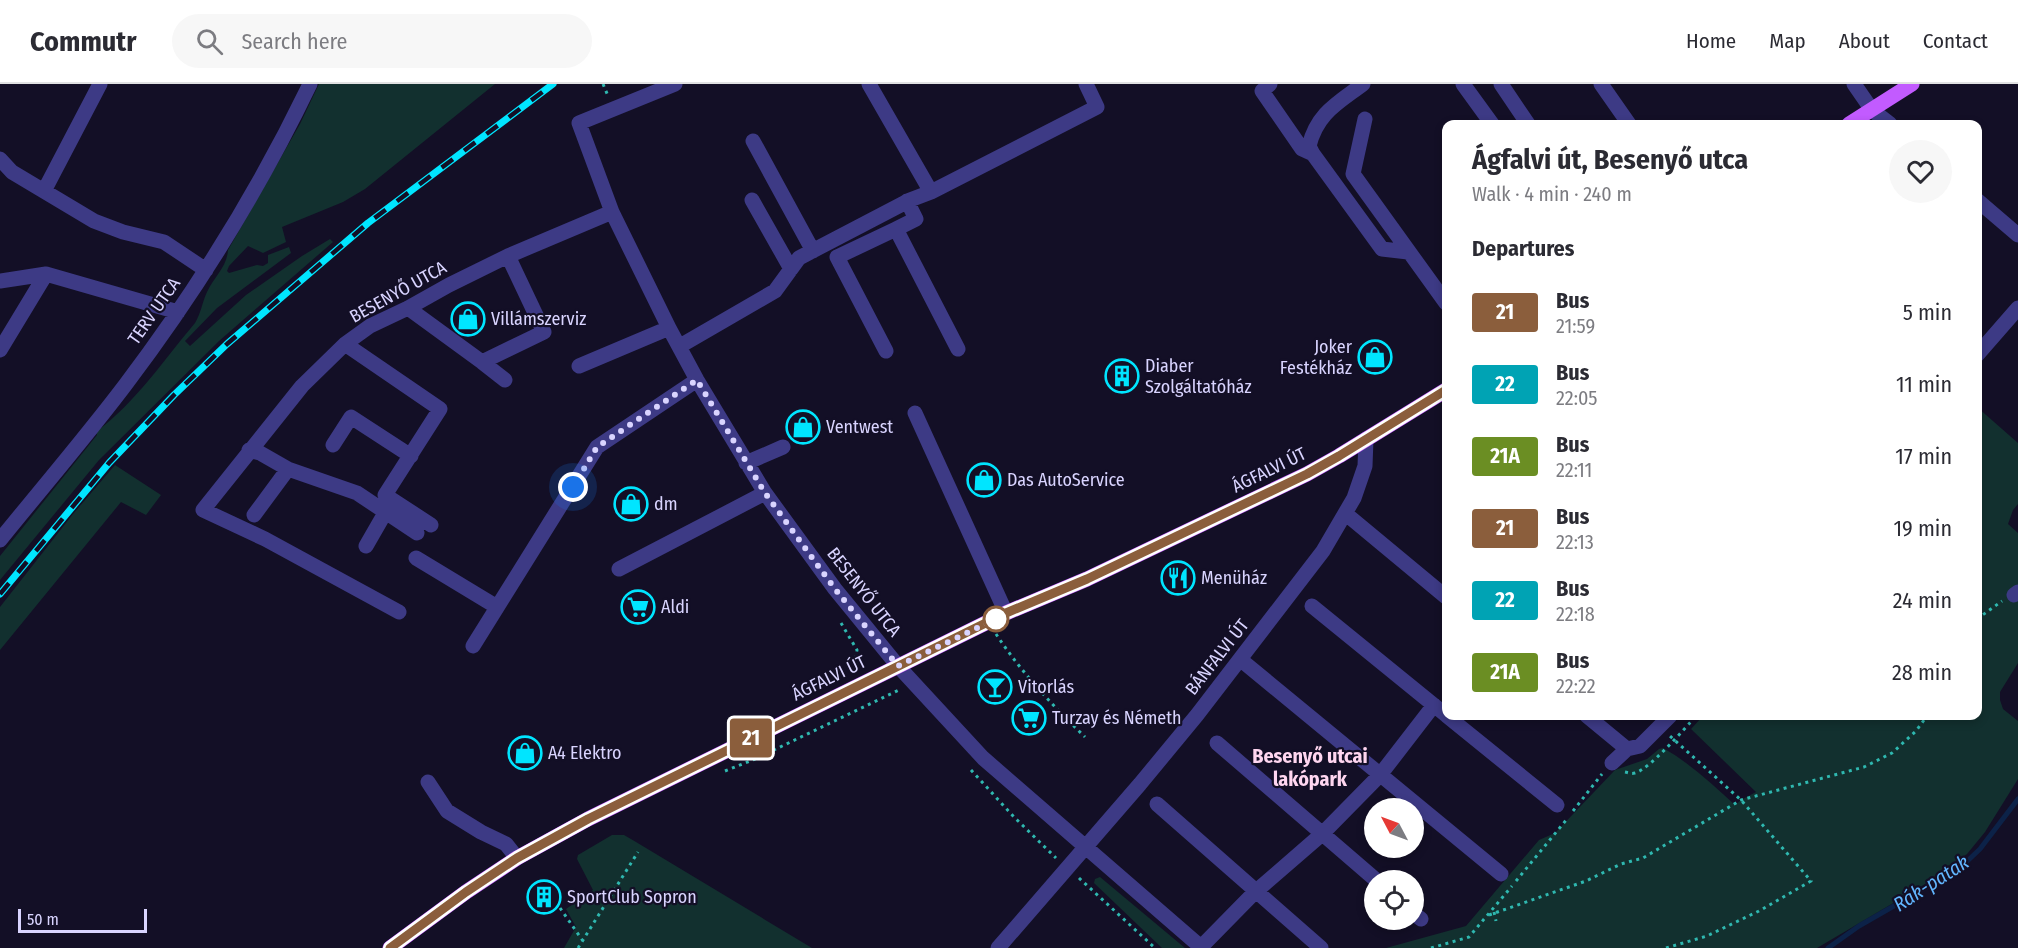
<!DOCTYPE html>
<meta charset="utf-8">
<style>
:root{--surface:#fff;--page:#f7f7f7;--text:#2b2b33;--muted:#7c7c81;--line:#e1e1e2}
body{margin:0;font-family:"Fira Sans Condensed",sans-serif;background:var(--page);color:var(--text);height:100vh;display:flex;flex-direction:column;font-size:22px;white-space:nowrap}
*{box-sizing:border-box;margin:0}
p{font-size:20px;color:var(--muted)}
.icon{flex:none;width:33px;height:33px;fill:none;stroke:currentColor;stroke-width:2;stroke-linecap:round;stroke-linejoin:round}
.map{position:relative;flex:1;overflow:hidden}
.drawer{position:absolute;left:1442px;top:36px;width:540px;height:600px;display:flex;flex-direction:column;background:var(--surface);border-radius:12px;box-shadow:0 3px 9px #0003}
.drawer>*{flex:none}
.badge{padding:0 12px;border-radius:4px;font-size:21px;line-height:39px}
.needle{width:39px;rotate:311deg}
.controls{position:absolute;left:1364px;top:714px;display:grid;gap:12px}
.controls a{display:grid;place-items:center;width:60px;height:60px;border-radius:50%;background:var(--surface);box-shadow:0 3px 9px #0003;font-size:30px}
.scale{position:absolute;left:18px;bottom:15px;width:129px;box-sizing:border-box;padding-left:6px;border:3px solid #d9d4ff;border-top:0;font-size:16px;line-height:21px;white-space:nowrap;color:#d9d4ff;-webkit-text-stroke:4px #130f26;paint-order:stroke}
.you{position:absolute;width:30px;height:30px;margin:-15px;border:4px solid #fff;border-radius:50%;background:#1a73e8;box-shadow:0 0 0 9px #1a73e833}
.map>.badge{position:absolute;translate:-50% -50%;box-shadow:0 0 0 3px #fff}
h2{padding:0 30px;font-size:22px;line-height:54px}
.round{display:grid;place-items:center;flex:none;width:63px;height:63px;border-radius:32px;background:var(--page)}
.overview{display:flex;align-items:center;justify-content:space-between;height:102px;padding:0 30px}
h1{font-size:28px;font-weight:700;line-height:45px}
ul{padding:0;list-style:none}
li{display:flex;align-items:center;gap:18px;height:72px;padding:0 30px}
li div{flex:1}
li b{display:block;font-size:22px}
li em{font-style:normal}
li .badge{min-width:66px;font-weight:700;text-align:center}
header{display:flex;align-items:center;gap:36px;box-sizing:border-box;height:84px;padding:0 30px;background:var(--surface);border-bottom:2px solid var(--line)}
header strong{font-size:28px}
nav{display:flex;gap:33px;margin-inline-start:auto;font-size:21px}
.search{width:420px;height:54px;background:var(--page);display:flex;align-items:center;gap:15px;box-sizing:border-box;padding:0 21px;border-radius:33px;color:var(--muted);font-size:22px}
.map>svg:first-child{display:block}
</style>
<header>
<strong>Commutr</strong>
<div class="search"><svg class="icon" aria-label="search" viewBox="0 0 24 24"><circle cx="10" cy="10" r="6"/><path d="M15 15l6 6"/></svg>Search here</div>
<nav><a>Home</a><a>Map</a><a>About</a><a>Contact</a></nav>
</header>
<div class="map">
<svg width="2018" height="864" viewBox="0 0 2018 864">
<rect width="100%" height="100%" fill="#130f26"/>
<path fill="#12302f" d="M 319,0 L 495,0 L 365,105 L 343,118 L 282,143 L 286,158 L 263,169 L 248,162 L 229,182 L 227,187 L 229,189 L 257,181 L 263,182 L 268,179 L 268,171 L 289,163 L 291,169 L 217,224 L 185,257 L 190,262 L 246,211 L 302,172 L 330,155 L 333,158 L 219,257 L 99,376 L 0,496 L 0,472 L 97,351 L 96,348 C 136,318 163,277 195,239 C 201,229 202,219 207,208 C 214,193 227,183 228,166 L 300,40 Z
M 1977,323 L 2018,359 L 2018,420 L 2013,426 L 2008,440 L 2018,449 L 2018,579 L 2000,608 L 2000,616 L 2003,625 L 2018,637 L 2018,695 L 1985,748 L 1967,770 L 1924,801 L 1817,864 L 1386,864 L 1466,842 L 1539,756 L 1555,749 L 1615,686 L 1647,675 L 1659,665 L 1663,664 C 1690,679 1713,701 1735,721 L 1741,716 L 1756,708 L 1691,645 L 1703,632 L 1977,632 Z
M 115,381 L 161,411 L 146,431 L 121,418 L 0,566 L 0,523 L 73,430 Z
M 612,751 L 624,751 L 636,758 L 812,864 L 564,864 L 576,843 L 566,825 L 593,806 L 577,775 L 578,771 Z
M 1100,793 L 1185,864 L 1162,864 L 1094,799 L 1095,795 Z"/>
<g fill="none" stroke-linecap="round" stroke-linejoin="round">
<path stroke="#0c2248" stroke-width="5" d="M 1828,864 L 1859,842 L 1960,784 L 1980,765 L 2018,715"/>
<path stroke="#2fb8b0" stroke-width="3" stroke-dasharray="3 4.5" stroke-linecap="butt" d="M 603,0 L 608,12
M 1977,535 L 2002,517
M 841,539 L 857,566 L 855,577 L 858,584
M 996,550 C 1021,588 1052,621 1085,653
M 971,686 L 1014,733 L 1056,774
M 725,687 L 755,675 L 899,606
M 1625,688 C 1630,689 1631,690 1635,689 C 1650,685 1685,644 1696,632
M 1573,727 L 1602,690
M 1079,794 L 1155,864
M 1516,797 L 1567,735
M 560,824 L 583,857
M 1494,828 L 1496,837
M 1489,831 L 1586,797 L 1621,780 L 1643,774 L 1741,716 L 1864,683 L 1892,669 L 1916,647 L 1927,632
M 578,864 L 638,768
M 1431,864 L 1469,853 L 1512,802
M 1666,864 L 1707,852 L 1759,827 L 1811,797 L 1741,716 L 1670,652"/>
<path stroke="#3d3a85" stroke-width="15" d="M 675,0 L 579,39 L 612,128 L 669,244 L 697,296 L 765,409 L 835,505 L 898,582 L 983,674 L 1202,864
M 869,0 L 931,108
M 1270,0 L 1262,7 L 1302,65 L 1313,70
M 1363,0 C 1338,19 1317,29 1309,62 L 1313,70 L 1382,165 L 1408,168
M 1463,0 L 1492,40
M 1501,0 L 1528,40
M 1601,0 L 1629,40
M 1854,0 L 1872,26 L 1890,40
M 1365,35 L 1353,90 L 1446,219
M 753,57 L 813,167
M 0,75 L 12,88 L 94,137 L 123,148 L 164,158 L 206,186
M 44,107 L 100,0
M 752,116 L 791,185
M 1977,116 L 2018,151
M 907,117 L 916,135 L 896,145 L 958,265
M 0,197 L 46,190
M 408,224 L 482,278 L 544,248 L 508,172
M 345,260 L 440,325 L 385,411 L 431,441
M 680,262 L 775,207 L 799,174 L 910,116 L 931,108 L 1097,23 L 1086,0
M 0,266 L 46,190 L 178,228
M 886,267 L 837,173 L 896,145
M 1977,271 L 2018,224
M 482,278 L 505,296
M 579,282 L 669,244
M 915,329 L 1006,529
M 333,361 L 351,333 L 411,372
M 249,366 L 260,369 L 288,385 L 357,409 L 417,449
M 746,379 L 783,363
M 1346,430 L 1446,513
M 254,431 L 288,385
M 0,456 C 42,404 86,353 126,300 C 197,206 259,106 310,0
M 366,462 L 385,429
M 416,474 L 497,523
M 619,485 L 765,409
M 2014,511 L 2018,508
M 1312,522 L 1446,631
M 399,528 L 265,455 L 203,426 L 302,302 L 345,260 L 370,242 L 408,224 L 449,201 L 508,172 L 612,128
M 473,562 L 597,363 L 697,296
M 1241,576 L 1501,790
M 1447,632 L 1557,721
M 1587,632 L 1627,665 L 1640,662 L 1670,632
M 1217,659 L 1376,796
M 1612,679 L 1627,665
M 428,698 L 447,727 L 481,748 L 506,760 L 517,774
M 1157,720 L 1321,864
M 1413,829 L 1421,835
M 1201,863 L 1254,809 L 1322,750 L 1380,691 L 1434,621
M 998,864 L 1140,700 L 1197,631 L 1323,467 L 1354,414 L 1365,382 L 1366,355"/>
<path stroke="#c25bff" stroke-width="15" d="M 1849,40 L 1912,0
M 390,864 L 466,808 L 517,774 L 588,735 L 1006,529 L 1087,495 L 1307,390 L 1339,372 L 1446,306"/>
<g stroke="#00e5ff" stroke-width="7">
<path id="rail" d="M 0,510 L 109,379 L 174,311 L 227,260 L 368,139 L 553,0"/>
</g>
<use href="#rail" stroke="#130f26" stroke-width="4.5" stroke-dasharray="14" stroke-linecap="butt"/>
</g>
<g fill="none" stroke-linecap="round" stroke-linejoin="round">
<g stroke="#fff" stroke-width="14">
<path id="line" d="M 390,864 L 466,808 L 517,774 L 588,735 L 1006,529 L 1087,495 L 1307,390 L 1339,372 L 1446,306"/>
</g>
<use href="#line" stroke="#8b5e3c" stroke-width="9"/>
<path stroke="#d9d4ff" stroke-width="6" stroke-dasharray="0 10.8" d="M 573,403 L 597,363 L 697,296 L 765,409 L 835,505 L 898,582 L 996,535"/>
</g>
<defs>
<g id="shop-ring" transform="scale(1.725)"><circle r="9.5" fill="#130f26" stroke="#00e5ff" stroke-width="1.5"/><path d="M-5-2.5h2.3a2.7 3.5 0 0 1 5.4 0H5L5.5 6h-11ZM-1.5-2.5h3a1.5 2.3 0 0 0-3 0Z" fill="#00e5ff"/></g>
<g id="building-ring" transform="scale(1.725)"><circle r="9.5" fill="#130f26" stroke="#00e5ff" stroke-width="1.5"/><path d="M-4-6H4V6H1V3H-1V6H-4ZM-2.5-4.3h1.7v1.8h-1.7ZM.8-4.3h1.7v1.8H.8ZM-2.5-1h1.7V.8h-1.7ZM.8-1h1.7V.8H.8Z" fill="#00e5ff"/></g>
<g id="restaurant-ring" transform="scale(1.725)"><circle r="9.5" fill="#130f26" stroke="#00e5ff" stroke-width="1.5"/><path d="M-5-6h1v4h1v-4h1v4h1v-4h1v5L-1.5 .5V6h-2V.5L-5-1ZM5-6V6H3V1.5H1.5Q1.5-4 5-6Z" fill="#00e5ff"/></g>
<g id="supermarket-ring" transform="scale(1.725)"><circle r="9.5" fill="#130f26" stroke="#00e5ff" stroke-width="1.5"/><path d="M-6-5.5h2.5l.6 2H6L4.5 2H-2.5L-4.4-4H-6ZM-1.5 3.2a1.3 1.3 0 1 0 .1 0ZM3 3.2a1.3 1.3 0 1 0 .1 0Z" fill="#00e5ff"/></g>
<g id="bar-ring" transform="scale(1.725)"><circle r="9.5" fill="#130f26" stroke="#00e5ff" stroke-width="1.5"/><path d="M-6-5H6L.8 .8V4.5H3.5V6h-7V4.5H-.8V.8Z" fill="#00e5ff"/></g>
</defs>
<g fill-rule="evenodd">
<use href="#shop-ring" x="468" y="235"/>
<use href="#shop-ring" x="1375" y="273"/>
<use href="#building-ring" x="1122" y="292"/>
<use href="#shop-ring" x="803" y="343"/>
<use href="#shop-ring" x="984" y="396"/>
<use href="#shop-ring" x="631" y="420"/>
<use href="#restaurant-ring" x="1178" y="494"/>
<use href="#supermarket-ring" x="638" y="523"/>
<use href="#bar-ring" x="995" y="603"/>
<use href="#supermarket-ring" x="1029" y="634"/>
<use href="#shop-ring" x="525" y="669"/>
<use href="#building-ring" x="544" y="813"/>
</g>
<circle fill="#fff" stroke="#8b5e3c" stroke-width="3" cx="996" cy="535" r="12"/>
<g text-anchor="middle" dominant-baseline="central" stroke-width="4.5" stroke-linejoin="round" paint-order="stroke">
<g font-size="18" fill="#d9d4ff" stroke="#130f26">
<text transform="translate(398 208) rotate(-29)">BESENYŐ UTCA</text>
<text transform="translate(154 227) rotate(-55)">TERV UTCA</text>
<text transform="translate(1269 386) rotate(-26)">ÁGFALVI ÚT</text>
<text transform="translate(864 508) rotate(52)">BESENYŐ UTCA</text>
<text transform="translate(1217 573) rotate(-52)">BÁNFALVI ÚT</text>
<text transform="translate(829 594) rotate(-26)">ÁGFALVI ÚT</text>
</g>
<g font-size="18" fill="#d9d4ff" stroke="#130f26" text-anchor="start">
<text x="491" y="235">Villámszerviz</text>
<text x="1352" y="263" text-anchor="end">Joker<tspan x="1352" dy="21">Festékház</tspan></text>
<text x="1145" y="282">Diaber<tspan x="1145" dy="21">Szolgáltatóház</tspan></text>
<text x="826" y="343">Ventwest</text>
<text x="1007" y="396">Das AutoService</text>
<text x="654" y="420">dm</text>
<text x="1201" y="494">Menüház</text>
<text x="661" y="523">Aldi</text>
<text x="1018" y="603">Vitorlás</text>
<text x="1052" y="634">Turzay és Németh</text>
<text x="548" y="669">A4 Elektro</text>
<text x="567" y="813">SportClub Sopron</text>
</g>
<g font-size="20" font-weight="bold" fill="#ffd6f0" stroke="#130f26">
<text x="1310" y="672">Besenyő utcai<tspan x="1310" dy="23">lakópark</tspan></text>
</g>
<g font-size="20" font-style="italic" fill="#62b6ff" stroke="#130f26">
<text transform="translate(1931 799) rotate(-33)">Rák-patak</text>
</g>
</g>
</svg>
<div class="controls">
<a><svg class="needle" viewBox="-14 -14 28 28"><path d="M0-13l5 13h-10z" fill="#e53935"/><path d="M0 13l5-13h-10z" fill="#7c7c81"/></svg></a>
<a><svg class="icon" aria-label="locate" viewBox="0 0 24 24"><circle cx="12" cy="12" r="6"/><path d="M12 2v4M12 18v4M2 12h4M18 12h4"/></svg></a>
</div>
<div class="scale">50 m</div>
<div class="you" style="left:573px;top:403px"></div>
<b class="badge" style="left:751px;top:654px;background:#8b5e3c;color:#fff">21</b>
<section class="drawer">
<div class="overview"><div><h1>Ágfalvi út, Besenyő utca</h1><p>Walk · 4 min · 240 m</p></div><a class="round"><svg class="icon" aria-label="heart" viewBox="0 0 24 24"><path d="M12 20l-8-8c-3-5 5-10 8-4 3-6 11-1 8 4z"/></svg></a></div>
<h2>Departures</h2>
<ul>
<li><span class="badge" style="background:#8b5e3c;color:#fff">21</span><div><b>Bus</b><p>21:59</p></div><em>5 min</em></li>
<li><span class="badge" style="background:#00a3b4;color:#fff">22</span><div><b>Bus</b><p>22:05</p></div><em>11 min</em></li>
<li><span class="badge" style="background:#6b8e23;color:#fff">21A</span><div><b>Bus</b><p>22:11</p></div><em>17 min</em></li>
<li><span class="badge" style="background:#8b5e3c;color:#fff">21</span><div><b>Bus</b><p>22:13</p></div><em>19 min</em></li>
<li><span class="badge" style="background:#00a3b4;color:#fff">22</span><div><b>Bus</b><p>22:18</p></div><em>24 min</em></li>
<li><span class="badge" style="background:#6b8e23;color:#fff">21A</span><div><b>Bus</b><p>22:22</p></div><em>28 min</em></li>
</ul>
</section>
</div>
